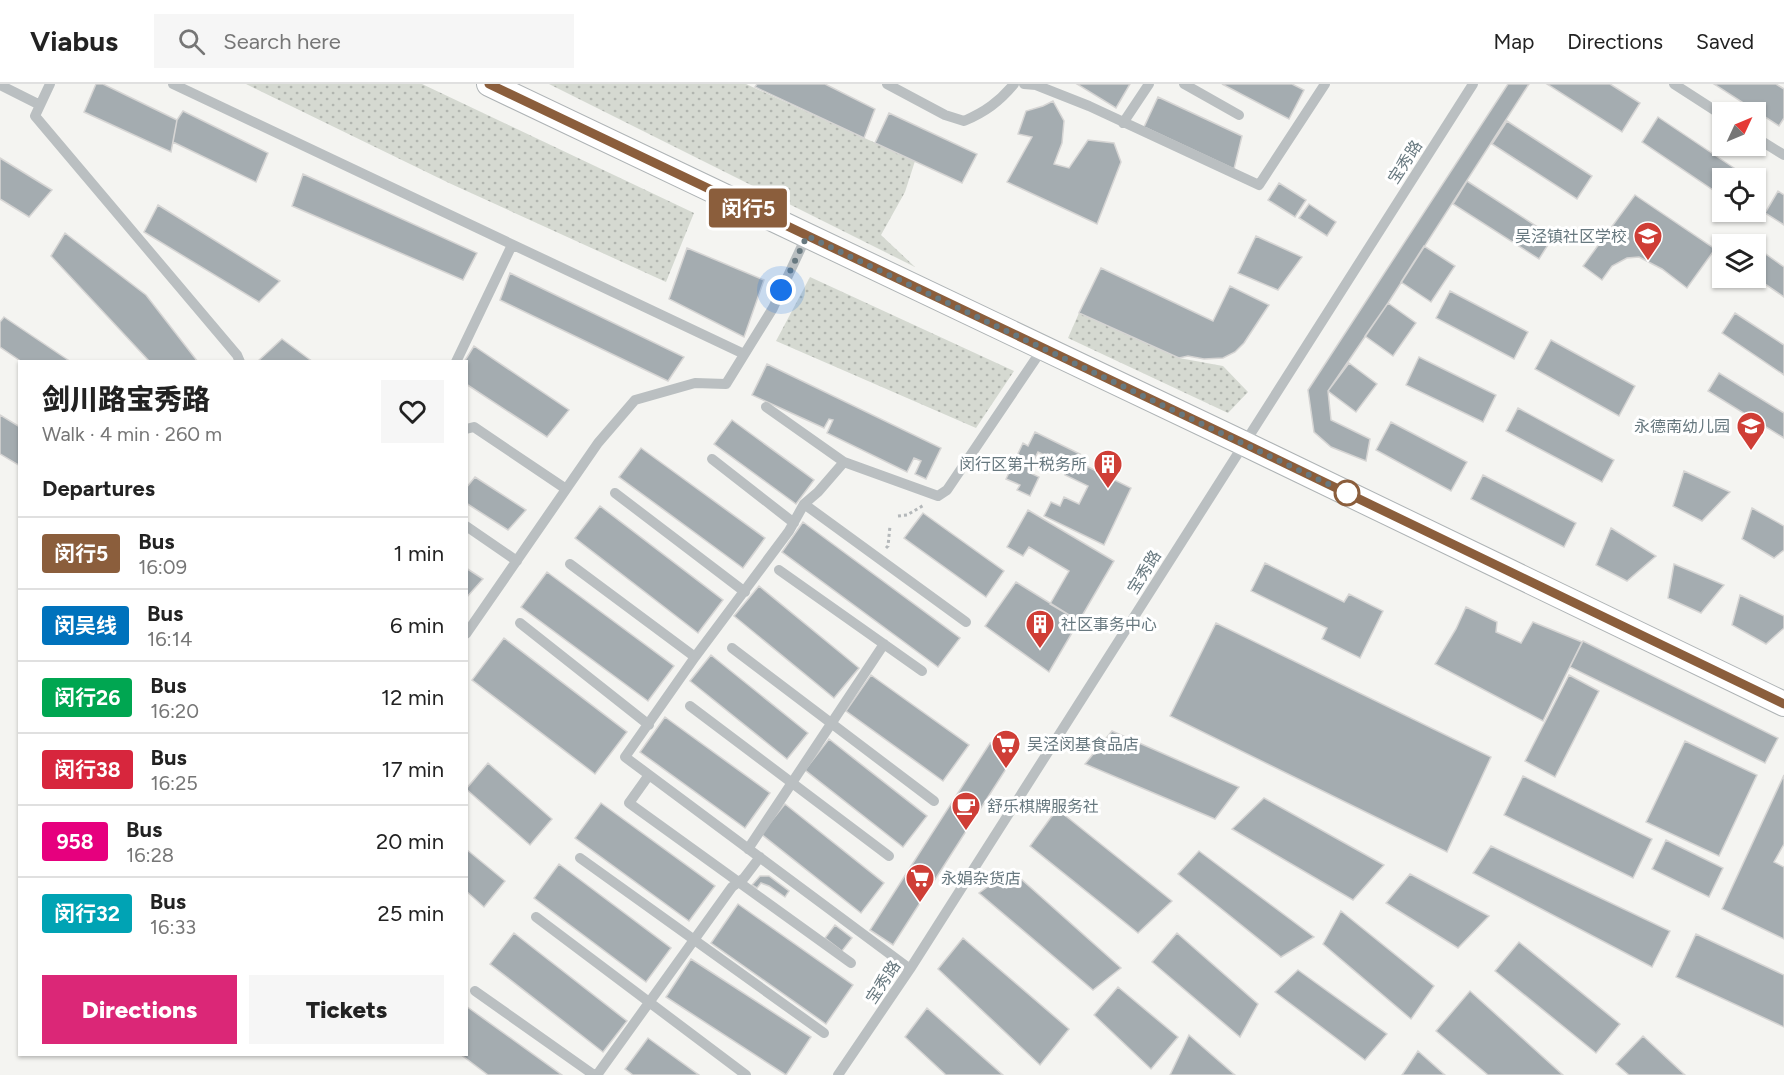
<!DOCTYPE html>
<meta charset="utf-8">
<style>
:root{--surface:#fff;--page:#f6f6f6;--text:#222;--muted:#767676;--line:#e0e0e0;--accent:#db2777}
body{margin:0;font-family:Figtree,"Noto Sans SC",sans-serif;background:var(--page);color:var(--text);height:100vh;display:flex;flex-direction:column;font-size:22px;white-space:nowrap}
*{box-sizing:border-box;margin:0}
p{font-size:20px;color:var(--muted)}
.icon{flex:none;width:33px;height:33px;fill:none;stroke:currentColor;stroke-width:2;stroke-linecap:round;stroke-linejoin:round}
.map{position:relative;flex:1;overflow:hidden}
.details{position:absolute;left:18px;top:276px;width:450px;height:696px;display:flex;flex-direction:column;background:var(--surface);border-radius:0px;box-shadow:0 2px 4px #0004}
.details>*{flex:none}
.badge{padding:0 12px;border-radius:4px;font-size:21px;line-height:39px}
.needle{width:39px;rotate:46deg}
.tools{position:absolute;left:1712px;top:18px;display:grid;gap:12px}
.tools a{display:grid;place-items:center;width:54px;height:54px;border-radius:0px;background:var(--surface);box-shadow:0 2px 4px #0004;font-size:30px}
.you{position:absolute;width:30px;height:30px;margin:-15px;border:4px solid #fff;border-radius:50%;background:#1a73e8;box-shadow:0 0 0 9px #1a73e833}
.map>.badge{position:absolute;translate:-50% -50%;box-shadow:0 0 0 3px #fff}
h2{padding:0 24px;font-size:22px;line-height:54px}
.round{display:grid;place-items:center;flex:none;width:63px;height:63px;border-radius:0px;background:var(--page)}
.summary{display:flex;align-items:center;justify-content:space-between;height:102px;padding:0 24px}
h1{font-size:28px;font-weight:800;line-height:45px}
.button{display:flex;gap:12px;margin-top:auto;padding:12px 24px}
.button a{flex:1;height:69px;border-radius:0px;background:var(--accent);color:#fff;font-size:24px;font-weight:800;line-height:69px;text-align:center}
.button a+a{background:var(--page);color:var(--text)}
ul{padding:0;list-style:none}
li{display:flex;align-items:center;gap:18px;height:72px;padding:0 24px;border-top:2px solid var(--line)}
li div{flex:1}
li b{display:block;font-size:22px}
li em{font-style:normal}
li .badge{min-width:66px;font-weight:700;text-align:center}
header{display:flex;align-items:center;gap:36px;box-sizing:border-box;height:84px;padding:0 30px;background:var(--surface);border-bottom:2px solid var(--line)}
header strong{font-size:28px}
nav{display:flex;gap:33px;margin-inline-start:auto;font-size:21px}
.search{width:420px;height:54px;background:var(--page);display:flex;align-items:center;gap:15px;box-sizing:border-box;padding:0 21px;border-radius:0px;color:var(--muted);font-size:22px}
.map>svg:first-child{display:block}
</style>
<header>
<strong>Viabus</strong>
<div class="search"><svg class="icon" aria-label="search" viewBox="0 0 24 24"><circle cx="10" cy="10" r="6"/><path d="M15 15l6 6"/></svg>Search here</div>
<nav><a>Map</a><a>Directions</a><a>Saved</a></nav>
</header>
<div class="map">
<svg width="1784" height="991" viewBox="0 0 1784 991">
<defs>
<pattern id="green-dots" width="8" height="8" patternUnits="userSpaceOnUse" patternTransform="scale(1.5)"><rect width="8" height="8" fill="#d5d9d1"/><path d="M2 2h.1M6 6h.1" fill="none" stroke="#b1b5af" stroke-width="1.8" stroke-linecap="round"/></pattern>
</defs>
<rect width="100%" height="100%" fill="#f4f4f1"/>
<path fill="url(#green-dots)" d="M 246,0 L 422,0 L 694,129 L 666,198 L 449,99 Z
M 549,0 L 746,0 L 915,77 L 905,108 L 881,151 L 915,183 Z
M 810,193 L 1014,287 L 976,344 L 776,257 Z
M 1079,229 L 1179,274 L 1223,282 L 1248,308 L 1228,329 L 1068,254 Z"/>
<path fill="#a4acb0" stroke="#d6d5d4" stroke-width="1.5" d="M 96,0 L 103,0 L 177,36 L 171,68 L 84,28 Z
M 757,0 L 825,0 L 875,25 L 864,54 L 755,3 Z
M 1077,0 L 1130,0 L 1116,24 Z
M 1222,0 L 1292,0 L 1304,6 L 1289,35 Z
M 1508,0 L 1529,0 L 1388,219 L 1328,307 L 1331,336 L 1370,355 L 1366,377 L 1331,363 L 1314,348 L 1308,306 Z
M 1547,0 L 1610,0 L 1640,19 L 1622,48 Z
M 1714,0 L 1776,0 L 1784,5 L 1784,34 L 1779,42 Z
M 1158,13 L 1242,52 L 1234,85 L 1144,43 Z
M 1053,17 L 1064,37 L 1062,59 L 1054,80 L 1069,84 L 1088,56 L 1114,59 L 1121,78 L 1097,140 L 1007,98 L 1032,53 L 1018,50 L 1026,27 L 1043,22 Z
M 183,27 L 268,69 L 256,98 L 173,58 L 177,36 Z
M 889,29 L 977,70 L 962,99 L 875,59 Z
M 1658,33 L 1746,92 L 1744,94 L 1722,94 L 1722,112 L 1642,58 Z
M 1507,37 L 1592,92 L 1577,115 L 1492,60 Z
M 0,74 L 52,106 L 29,133 L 0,115 Z
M 303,90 L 477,169 L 463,196 L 292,122 Z
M 1467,97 L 1553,153 L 1539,175 L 1453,120 Z
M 1279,99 L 1306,116 L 1295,133 L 1268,116 Z
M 1778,107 L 1784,111 L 1784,141 L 1765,129 Z
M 1635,111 L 1715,165 L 1687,204 L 1662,185 L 1639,173 L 1627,174 L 1612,182 L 1602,196 L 1583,182 Z
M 1309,120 L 1336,138 L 1327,152 L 1299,134 Z
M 158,121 L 280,197 L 259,218 L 144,148 Z
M 65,149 L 146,211 L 198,278 L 150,278 L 51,172 Z
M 1256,152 L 1302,173 L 1278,206 L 1238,189 Z
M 1424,162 L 1455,182 L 1431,218 L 1401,198 Z
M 1756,163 L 1784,183 L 1784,213 L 1755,193 Z
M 687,164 L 764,196 L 744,253 L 669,215 Z
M 1101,184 L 1213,237 L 1230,202 L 1269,221 L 1244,259 L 1235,268 L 1223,274 L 1204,275 L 1188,272 L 1179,274 L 1079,229 Z
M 510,189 L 684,273 L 668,297 L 500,216 Z
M 1450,207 L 1528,248 L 1514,275 L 1436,234 Z
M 1388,219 L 1416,239 L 1393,272 L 1365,252 Z
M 1735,229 L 1784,261 L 1784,291 L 1722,249 Z
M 4,233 L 71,278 L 22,278 L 0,263 L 0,238 Z
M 282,255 L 313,278 L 257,278 Z
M 1551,256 L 1635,302 L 1619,332 L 1535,285 Z
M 474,262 L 569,326 L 547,353 L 466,300 L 466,278 L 464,278 Z
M 1419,273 L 1496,311 L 1483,338 L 1406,301 Z
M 1349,279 L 1377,300 L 1356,328 L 1328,307 Z
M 767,280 L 941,364 L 926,395 L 915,390 L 921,377 L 914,374 L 907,388 L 827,349 L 833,336 L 829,335 L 824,344 L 752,311 Z
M 1719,289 L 1784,329 L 1784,354 L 1708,307 Z
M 1518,324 L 1614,376 L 1602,398 L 1506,347 Z
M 0,331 L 20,343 L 20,382 L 0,370 Z
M 732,336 L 814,396 L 796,420 L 714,360 Z
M 1391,338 L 1467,378 L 1451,407 L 1376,366 Z
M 1035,348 L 1080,370 L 1074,376 L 1131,404 L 1104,461 L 1044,432 L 1051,418 L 1060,422 L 1064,413 L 1079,420 L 1088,402 L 1065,391 L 1069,383 L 1038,368 L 1028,388 L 1039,393 L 1030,412 L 1017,406 L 1020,401 L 1006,395 L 1023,359 L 1028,362 Z
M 641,364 L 765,454 L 743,484 L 619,393 Z
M 1684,387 L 1730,408 L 1702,437 L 1673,422 Z
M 1483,391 L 1576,439 L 1564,463 L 1471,415 Z
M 475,393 L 526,426 L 508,446 L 466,419 L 466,404 Z
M 600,422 L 723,516 L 698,549 L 575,454 Z
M 1752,424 L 1784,442 L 1784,466 L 1774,474 L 1742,455 Z
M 1028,426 L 1114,477 L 1079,537 L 1050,520 L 1069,487 L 1029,463 L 1023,472 L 1007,463 Z
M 923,429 L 1004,487 L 986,513 L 904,454 Z
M 803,438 L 960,554 L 938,583 L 782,468 Z
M 1611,444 L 1656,472 L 1627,497 L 1596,481 Z
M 1265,479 L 1344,518 L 1349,510 L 1383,527 L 1360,574 L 1322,555 L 1327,544 L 1251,507 Z
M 1674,480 L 1724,501 L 1701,529 L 1668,514 Z
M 466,484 L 483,495 L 466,514 Z
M 547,488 L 674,582 L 648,617 L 521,523 Z
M 1016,498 L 1079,537 L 1049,588 L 985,542 Z
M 759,502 L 859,584 L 834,614 L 734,532 Z
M 1740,511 L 1784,532 L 1784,544 L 1766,560 L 1732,541 Z
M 1466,523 L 1497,538 L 1496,548 L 1521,559 L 1533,538 L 1582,558 L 1543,637 L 1435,580 L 1456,545 Z
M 1216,539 L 1491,673 L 1447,768 L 1170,632 Z
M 504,554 L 627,648 L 595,690 L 472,596 Z
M 1583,557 L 1778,654 L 1765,679 L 1570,583 Z
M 711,571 L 808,649 L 787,675 L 690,597 Z
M 871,591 L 969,661 L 943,697 L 846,627 Z
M 1569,591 L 1599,607 L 1555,693 L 1525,677 Z
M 665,633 L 770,709 L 745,744 L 640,668 Z
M 1112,647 L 1239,703 L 1215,735 L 1085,680 Z
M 829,655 L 927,732 L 903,763 L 805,686 Z
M 1685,657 L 1757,691 L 1719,772 L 1646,738 Z
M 990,659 L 1013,674 L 893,861 L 870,846 Z
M 488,679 L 552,735 L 530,761 L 466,705 Z
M 1784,691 L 1784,760 L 1774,778 L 1784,783 L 1784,855 L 1722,825 Z
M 1523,692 L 1652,755 L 1633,794 L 1504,731 Z
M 1264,714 L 1384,781 L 1353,816 L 1232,745 Z
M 601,719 L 715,802 L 689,837 L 575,754 Z
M 785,720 L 884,799 L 861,829 L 761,750 Z
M 1057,725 L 1172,817 L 1138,849 L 1030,762 Z
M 1666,756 L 1723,784 L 1709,813 L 1652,785 Z
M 1491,762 L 1670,847 L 1652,883 L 1473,789 Z
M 466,765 L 505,797 L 484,823 L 466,807 Z
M 1199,767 L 1314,853 L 1281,873 L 1178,790 Z
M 559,780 L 671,864 L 646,898 L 534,814 Z
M 1011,786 L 1121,884 L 1093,906 L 979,809 Z
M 1410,790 L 1489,832 L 1458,864 L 1386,819 Z
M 760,792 L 769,792 L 789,807 L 785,813 L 769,802 L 761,799 L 757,804 L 752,801 Z
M 738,820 L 853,901 L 826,940 L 711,859 Z
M 1341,827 L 1434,902 L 1411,935 L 1323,860 Z
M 835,841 L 852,854 L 842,867 L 825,854 Z
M 514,849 L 627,937 L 603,968 L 490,880 Z
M 1177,849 L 1258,920 L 1240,953 L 1152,878 Z
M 1696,850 L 1784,891 L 1784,943 L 1676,893 Z
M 963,854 L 1069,945 L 1040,981 L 938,885 Z
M 1519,858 L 1620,940 L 1596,969 L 1495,887 Z
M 691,875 L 811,953 L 786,991 L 666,913 Z
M 1298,886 L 1387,950 L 1365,976 L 1275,908 Z
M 1118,903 L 1178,953 L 1151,985 L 1094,931 Z
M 1470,907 L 1563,991 L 1488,991 L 1436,947 Z
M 466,922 L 562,991 L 488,991 L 460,970 L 466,970 Z
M 927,924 L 1003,991 L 946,991 L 905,953 Z
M 1189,951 L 1235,991 L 1170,991 Z
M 1643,952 L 1685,991 L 1629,991 L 1616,980 Z
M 648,954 L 699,991 L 633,991 L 625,985 Z
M 1418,967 L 1445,991 L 1402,991 Z"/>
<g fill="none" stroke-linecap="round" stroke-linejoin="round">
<g stroke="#aeb3b5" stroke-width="26">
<path id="major" d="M 489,0 L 1243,359 L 1784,620"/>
</g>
<path stroke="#b4b8ba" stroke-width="3" stroke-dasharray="3 3" stroke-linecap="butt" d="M 898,432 L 907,431 L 924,421
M 886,464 L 888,462 L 890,442"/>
<path stroke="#babfc1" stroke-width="10" d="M 50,0 L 35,32 L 237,271 L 240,278
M 173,0 L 744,270
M 887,0 L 945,31 L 964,37 C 985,28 999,18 1014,0
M 1024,0 L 1036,1 L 1089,22 L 1259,101 L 1325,0
M 1184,0 L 1239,31
M 1674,0 L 1722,31
M 0,1 L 40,21
M 1123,39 L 1149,0
M 1755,53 L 1784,71
M 456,278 L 512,161
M 766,323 L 844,378
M 466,345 L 474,343 L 566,405
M 712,375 L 794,439
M 615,409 L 745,508
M 804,420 L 966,538
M 466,442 L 517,477
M 570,480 L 695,573
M 779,486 L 922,587
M 520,539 L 649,641
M 466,550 L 598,359 L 635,316 L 695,299 L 726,300 L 773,224 L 807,151
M 732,564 L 934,717
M 690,622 L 889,772
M 649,691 L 629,719 L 851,879
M 748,765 L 884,560
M 580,774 L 824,949
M 536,833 L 746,991
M 910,885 L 625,673 L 695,573 L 789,447 L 804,420 L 818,408 L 844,378 L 938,412 L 947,406 L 1043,264
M 475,907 L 594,991
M 597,991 L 732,803 L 744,794 L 760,773
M 838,991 L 910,885 L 1473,0"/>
<use href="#major" stroke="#fff" stroke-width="24"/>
</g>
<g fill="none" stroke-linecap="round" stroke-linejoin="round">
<g stroke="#fff" stroke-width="14">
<path id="line" d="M 489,0 L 1243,359 L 1784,620"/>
</g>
<use href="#line" stroke="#8b5e3c" stroke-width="9"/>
<path stroke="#67787f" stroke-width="6" stroke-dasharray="0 10.8" d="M 781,206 L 807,152 L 1347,409"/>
</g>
<defs>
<g id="school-pin" transform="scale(1.5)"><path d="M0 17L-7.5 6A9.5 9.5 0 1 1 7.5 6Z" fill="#cf3e36" stroke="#fff"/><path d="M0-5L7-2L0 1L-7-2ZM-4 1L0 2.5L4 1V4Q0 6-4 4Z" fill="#fff"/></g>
<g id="building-pin" transform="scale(1.5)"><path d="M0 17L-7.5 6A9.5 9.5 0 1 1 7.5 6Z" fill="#cf3e36" stroke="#fff"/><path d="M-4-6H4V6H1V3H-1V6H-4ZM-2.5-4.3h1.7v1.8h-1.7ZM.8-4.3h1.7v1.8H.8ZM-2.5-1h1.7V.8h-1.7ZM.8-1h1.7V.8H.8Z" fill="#fff"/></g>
<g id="supermarket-pin" transform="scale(1.5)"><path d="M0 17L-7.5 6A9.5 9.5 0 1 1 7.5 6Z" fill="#cf3e36" stroke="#fff"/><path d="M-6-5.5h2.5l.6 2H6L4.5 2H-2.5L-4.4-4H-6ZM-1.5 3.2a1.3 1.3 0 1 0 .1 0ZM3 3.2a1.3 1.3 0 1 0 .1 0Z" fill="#fff"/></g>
<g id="cafe-pin" transform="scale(1.5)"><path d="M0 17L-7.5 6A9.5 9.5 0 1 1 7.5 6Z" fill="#cf3e36" stroke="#fff"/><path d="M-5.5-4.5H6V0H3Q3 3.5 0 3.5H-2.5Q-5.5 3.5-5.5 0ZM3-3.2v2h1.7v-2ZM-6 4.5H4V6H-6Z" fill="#fff"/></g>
</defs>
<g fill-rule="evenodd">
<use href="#school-pin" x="1648" y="152"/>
<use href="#school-pin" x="1751" y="342"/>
<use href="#building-pin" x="1108" y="380"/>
<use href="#building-pin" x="1040" y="540"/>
<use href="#supermarket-pin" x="1006" y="660"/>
<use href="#cafe-pin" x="966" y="722"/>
<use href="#supermarket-pin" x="920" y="794"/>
</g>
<circle fill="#fff" stroke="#8b5e3c" stroke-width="3" cx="1347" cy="409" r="12"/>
<g text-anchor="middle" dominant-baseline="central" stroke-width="6" stroke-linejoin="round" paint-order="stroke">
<g font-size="16" fill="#67787f" stroke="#fff">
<text transform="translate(1405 78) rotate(-57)">宝秀路</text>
<text transform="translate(1144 488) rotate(-58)">宝秀路</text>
<text transform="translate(883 898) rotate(-56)">宝秀路</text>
</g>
<g font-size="16" fill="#67787f" stroke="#fff" text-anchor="start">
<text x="1627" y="152" text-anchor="end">吴泾镇社区学校</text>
<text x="1730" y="342" text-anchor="end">永德南幼儿园</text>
<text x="1087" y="380" text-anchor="end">闵行区第十税务所</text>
<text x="1061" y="540">社区事务中心</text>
<text x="1027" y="660">吴泾闵基食品店</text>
<text x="987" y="722">舒乐棋牌服务社</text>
<text x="941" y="794">永娟杂货店</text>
</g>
</g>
</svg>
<div class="tools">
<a><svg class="needle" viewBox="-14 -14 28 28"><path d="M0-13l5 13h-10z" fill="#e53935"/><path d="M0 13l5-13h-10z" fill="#767676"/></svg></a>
<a><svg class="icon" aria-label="locate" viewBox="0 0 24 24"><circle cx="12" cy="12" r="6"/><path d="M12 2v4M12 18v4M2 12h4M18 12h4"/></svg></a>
<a><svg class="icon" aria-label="layers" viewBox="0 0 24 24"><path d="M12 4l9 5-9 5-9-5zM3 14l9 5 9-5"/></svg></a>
</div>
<div class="you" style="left:781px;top:206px"></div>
<b class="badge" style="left:748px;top:124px;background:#8b5e3c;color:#fff">闵行5</b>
<section class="details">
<div class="summary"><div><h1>剑川路宝秀路</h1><p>Walk · 4 min · 260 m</p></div><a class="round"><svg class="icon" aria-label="heart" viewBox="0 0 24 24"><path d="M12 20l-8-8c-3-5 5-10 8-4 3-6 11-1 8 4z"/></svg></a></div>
<h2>Departures</h2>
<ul>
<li><span class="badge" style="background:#8b5e3c;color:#fff">闵行5</span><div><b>Bus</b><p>16:09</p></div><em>1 min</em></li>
<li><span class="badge" style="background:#0072bc;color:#fff">闵吴线</span><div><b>Bus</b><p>16:14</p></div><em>6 min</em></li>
<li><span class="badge" style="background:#00a651;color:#fff">闵行26</span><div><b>Bus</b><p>16:20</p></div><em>12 min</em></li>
<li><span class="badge" style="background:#d7263d;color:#fff">闵行38</span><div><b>Bus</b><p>16:25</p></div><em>17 min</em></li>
<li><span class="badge" style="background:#e6007e;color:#fff">958</span><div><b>Bus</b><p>16:28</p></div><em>20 min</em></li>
<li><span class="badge" style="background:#00a3b4;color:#fff">闵行32</span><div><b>Bus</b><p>16:33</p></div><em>25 min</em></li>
</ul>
<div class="button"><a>Directions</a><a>Tickets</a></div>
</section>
</div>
